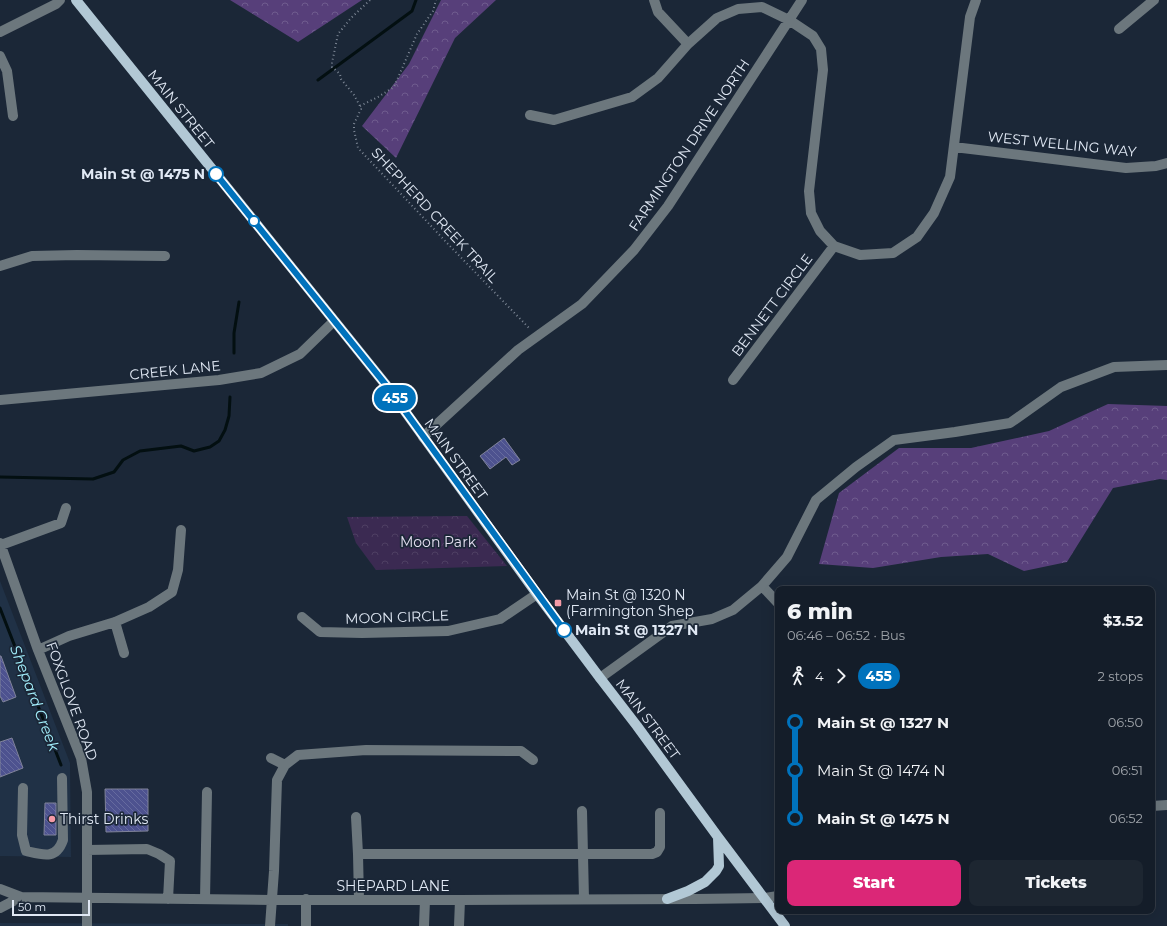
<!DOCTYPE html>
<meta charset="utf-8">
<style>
:root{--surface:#141d29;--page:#1d2631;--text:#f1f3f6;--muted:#9da2a8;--line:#333b46;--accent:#db2777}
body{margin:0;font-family:Montserrat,sans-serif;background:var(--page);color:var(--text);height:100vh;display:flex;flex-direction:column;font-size:15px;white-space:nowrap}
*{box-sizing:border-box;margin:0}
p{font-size:13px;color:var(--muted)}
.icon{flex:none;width:22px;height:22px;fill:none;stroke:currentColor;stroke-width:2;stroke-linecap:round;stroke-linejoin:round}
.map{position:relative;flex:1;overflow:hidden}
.details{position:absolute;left:775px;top:586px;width:380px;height:328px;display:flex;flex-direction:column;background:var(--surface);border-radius:8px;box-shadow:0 4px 16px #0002,0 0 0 1px var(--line)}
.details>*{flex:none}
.badge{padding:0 8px;border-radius:13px;font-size:14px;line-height:26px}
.scale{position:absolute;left:12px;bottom:10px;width:78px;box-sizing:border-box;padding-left:4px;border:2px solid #e0e8f4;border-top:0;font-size:11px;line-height:14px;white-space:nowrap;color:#e0e8f4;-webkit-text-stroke:3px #1b2737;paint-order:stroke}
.map>.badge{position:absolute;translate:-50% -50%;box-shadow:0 0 0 2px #fff}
.legs{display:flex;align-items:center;gap:6px;height:44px;padding:0 12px;font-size:13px}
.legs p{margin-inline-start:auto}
.overview{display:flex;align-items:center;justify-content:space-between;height:68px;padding:0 12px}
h1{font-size:22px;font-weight:800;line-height:30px}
.action{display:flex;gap:8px;margin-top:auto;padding:8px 12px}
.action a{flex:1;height:46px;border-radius:8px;background:var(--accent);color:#fff;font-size:16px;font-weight:800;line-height:46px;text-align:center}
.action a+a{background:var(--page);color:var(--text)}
ul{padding:0 12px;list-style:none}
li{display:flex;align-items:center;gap:14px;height:48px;font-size:15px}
li i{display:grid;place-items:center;width:6px;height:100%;margin:0 5px;background:currentColor}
li i::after{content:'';width:10px;height:10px;margin:-5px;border:3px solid;border-radius:50%;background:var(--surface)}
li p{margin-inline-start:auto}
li:first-child i{background:linear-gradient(#0000 50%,currentColor 0)}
li:last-child i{background:linear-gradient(currentColor 50%,#0000 0)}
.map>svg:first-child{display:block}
</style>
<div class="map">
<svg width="1167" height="926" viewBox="0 0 1167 926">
<defs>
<pattern id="forest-crowns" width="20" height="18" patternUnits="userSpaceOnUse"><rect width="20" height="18" fill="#573f7a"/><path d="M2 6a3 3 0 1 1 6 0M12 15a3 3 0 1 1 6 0" fill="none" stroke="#6f5b8e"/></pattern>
<pattern id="park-crowns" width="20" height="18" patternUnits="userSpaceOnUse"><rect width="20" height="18" fill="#3b2a52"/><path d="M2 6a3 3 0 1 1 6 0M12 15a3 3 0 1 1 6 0" fill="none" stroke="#4e3f63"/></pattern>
<pattern id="building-back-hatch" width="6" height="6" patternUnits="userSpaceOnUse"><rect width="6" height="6" fill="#4d528f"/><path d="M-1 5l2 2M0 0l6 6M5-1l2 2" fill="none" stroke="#666b9f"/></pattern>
</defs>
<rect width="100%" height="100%" fill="#1b2737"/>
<path fill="#203146" d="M 0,581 L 70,763 L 71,857 L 0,856 Z
M 0,923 L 288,924 L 288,926 L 0,926 Z"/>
<path fill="url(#forest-crowns)" d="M 230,0 L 362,0 L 298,42 Z
M 441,0 L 496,0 L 455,38 L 396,158 L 362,126 L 409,64 Z
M 1108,404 L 1167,406 L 1167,480 L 1160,479 L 1113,488 L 1067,562 L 1024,571 L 988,554 L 941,557 L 873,568 L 819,564 L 839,493 L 899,448 L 971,448 L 1049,431 Z"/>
<path fill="url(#park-crowns)" d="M 467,516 L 507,566 L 376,570 L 356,543 L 347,517 Z"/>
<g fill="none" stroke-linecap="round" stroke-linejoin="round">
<path stroke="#030f11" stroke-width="3" d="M 318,80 L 412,11 L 416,0
M 234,353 L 234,333 L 239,302
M 0,477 L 93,479 L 114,472 L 123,460 L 140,451 L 181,446 L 194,451 L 210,447 L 219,441 L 225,430 L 229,416 L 230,397
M 0,608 L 61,765"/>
</g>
<path fill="url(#building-back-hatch)" stroke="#80839a" d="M 504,438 L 520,460 L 512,465 L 506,457 L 490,469 L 480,456 Z
M 0,656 L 1,656 L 16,697 L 3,702 L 0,696 Z
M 12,738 L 23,768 L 0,777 L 0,742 Z
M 105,789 L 148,789 L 148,831 L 106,832 Z
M 45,803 L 56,803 L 56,835 L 44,835 Z"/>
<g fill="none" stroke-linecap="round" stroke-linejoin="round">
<path stroke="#7d8795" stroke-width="2" stroke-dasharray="1 3" stroke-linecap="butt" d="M 370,0 L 351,18 L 338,34 L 332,63 L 332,67 L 340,74 L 341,79 L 354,95 L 360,106 L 361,109 L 354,124 L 354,130 L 358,148 L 447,243 L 529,328
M 360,106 L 378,97 L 394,87 L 417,34 L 433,11 L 436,0"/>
<path stroke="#6c777d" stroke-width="10" d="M 654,0 L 658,12 L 688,44
M 1119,29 L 1154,0
M 0,32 L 56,4 L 60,0
M 0,56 L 7,71 L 13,116
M 530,115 L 554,120 L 632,97 L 658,78 L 688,44 L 717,18 L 738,9 L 762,7 L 789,20 L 813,36 L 821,49 L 823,70 L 809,191 L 811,213 L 820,231 L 834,246 L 860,255 L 893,253 L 917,237 L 934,213 L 950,177 L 970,17 L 976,0
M 954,147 L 1126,168 L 1156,166 L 1167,163
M 0,266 L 32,256 L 77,255 L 165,256
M 733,380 L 834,246
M 0,400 L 219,380 L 261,373 L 300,354 L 334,321
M 423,437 L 518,350 L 582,304 L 634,250 L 668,206 L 802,0
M 0,543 L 38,650 L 81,758 L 87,792 L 87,926
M 1,545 L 61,523 L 66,508
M 762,586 L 778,603
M 302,617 L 320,632 L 362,633 L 448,631 L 500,619 L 537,594
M 115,622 L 124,653
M 38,650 L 69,636 L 115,622 L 149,607 L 172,592 L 178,570 L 181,530
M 600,678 L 672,626 L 712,619 L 733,610 L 762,586 L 787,557 L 816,500 L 856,467 L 894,440 L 955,432 L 1010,423 L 1061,387 L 1114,367 L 1167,365
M 271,758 L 285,765
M 23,788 L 22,835 L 26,851 C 43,855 56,860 63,840 L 62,778
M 1152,806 L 1167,805
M 582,811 L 584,899
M 356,817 L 358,854
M 87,850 L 147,849 L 159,854 L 170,861 L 168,899
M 0,889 L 21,897 L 272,900 L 460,900 L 695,899 L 765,898 L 778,896
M 205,899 L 207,792
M 359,900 L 358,854 L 652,854 L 657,852 L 660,847 L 660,813
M 0,908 L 21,897
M 270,926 L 274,871 L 277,780 L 285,765 L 298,755 L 366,750 L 521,751 L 533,760
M 306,926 L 306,899
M 424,926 L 425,900
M 459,926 L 460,900"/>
<path stroke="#b2c8d5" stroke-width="10" d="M 76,0 L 386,385 L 537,594 L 600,678 L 637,726 L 718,837 L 785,926
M 667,899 L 688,891 L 705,882 L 716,871 L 719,866 L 718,837"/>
</g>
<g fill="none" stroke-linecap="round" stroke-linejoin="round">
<g stroke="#fff" stroke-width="9">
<path id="line-1" d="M 216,174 L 386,385 L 564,630"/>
</g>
<use href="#line-1" stroke="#0072bc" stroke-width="6"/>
</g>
<g fill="#fff" stroke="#0072bc" stroke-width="2">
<circle cx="216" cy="174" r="7"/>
<circle cx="254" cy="221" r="5"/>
<circle cx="564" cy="630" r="7"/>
</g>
<g fill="#f49aa6" stroke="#1b2737" stroke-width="1.5">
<rect x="554" y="599" width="8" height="8" rx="2"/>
<circle cx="52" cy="819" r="4"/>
</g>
<g text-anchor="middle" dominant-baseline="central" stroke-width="3.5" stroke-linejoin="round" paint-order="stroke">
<g font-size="14" fill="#e0e8f4" stroke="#1b2737">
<text transform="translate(181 109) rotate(51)">MAIN STREET</text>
<text transform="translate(1062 144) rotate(6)">WEST WELLING WAY</text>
<text transform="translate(689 145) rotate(-56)">FARMINGTON DRIVE NORTH</text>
<text transform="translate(435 215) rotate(47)">SHEPHERD CREEK TRAIL</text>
<text transform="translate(772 305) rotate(-53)">BENNETT CIRCLE</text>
<text transform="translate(175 370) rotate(-6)">CREEK LANE</text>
<text transform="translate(456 459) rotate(54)">MAIN STREET</text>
<text transform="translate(397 617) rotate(-2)">MOON CIRCLE</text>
<text transform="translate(72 701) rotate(70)">FOXGLOVE ROAD</text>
<text transform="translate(648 719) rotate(53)">MAIN STREET</text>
<text x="393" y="886">SHEPARD LANE</text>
</g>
<g font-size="14" font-weight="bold" fill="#e0e8f4" stroke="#1b2737" text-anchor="end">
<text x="205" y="174">Main St @ 1475 N</text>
<text x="575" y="630" text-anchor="start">Main St @ 1327 N</text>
</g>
<g font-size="14" fill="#e5dff1" stroke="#1b2737">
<text x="438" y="542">Moon Park</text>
</g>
<g font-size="14" fill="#e0e8f4" stroke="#1b2737" text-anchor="start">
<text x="566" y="595">Main St @ 1320 N<tspan x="566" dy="16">(Farmington Shep</tspan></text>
<text x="60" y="819">Thirst Drinks</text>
</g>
<g font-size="15" font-style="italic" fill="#a4f1fe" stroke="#1b2737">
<text transform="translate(35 698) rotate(69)">Shepard Creek</text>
</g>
</g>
</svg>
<div class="scale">50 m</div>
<b class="badge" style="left:395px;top:398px;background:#0072bc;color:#fff">455</b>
<section class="details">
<div class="overview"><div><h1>6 min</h1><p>06:46 – 06:52 · Bus</p></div><b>$3.52</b></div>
<div class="legs"><svg class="icon" aria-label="walk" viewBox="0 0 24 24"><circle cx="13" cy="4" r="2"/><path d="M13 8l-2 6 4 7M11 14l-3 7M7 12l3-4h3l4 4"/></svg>4<svg class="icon" aria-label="forward" viewBox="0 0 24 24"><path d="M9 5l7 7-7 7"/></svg><b class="badge" style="background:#0072bc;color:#fff">455</b><p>2 stops</p></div>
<ul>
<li><i style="color:#0072bc"></i><b>Main St @ 1327 N</b><p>06:50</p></li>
<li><i style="color:#0072bc"></i><span>Main St @ 1474 N</span><p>06:51</p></li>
<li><i style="color:#0072bc"></i><b>Main St @ 1475 N</b><p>06:52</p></li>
</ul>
<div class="action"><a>Start</a><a>Tickets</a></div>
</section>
</div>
